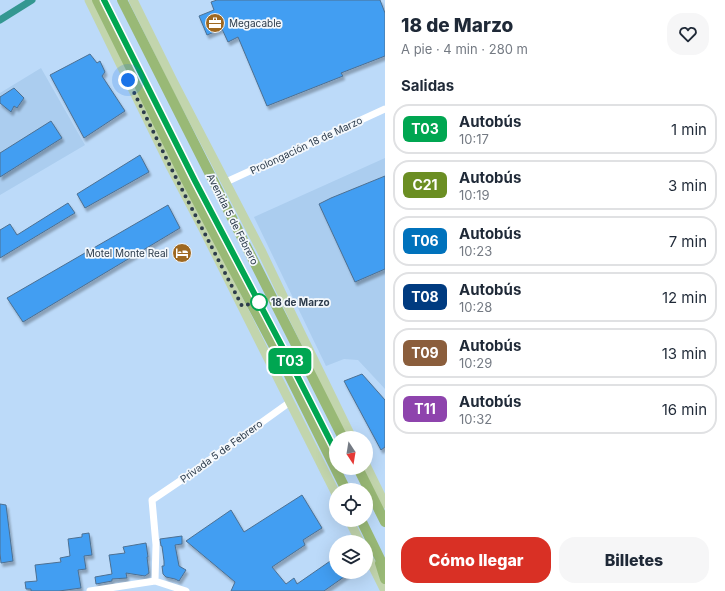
<!DOCTYPE html>
<html lang="es">
<meta charset="utf-8">
<style>
:root{--surface:#fff;--page:#f6f6f7;--text:#1f2937;--muted:#747a83;--line:#e0e1e3;--accent:#d93025}
body{margin:0;font-family:Inter,sans-serif;background:var(--page);color:var(--text);height:100vh;display:flex;flex-direction:column;font-size:15px;white-space:nowrap}
*{box-sizing:border-box;margin:0}
p{font-size:13px;color:var(--muted)}
.icon{flex:none;width:22px;height:22px;fill:none;stroke:currentColor;stroke-width:2;stroke-linecap:round;stroke-linejoin:round}
.map{position:relative;flex:1;overflow:hidden}
.side{display:flex;flex-direction:column;background:var(--surface);width:340px}
.side>*{flex:none}
.badge{padding:0 8px;border-radius:6px;font-size:14px;line-height:26px}
.needle{width:26px;rotate:168deg}
.controls{position:absolute;left:329px;top:431px;display:grid;gap:8px}
.controls a{display:grid;place-items:center;width:44px;height:44px;border-radius:50%;background:var(--surface);box-shadow:0 4px 16px #0002;font-size:20px}
.you{position:absolute;width:20px;height:20px;margin:-10px;border:3px solid #fff;border-radius:50%;background:#1a73e8;box-shadow:0 0 0 6px #1a73e833}
.map>.badge{position:absolute;translate:-50% -50%;box-shadow:0 0 0 2px #fff}
h2{padding:0 16px;font-size:15px;line-height:36px}
.round{display:grid;place-items:center;flex:none;width:42px;height:42px;border-radius:16px;background:var(--page)}
.overview{display:flex;align-items:center;justify-content:space-between;height:68px;padding:0 16px}
h1{font-size:19px;font-weight:800;line-height:30px}
.action{display:flex;gap:8px;margin-top:auto;padding:8px 16px}
.action a{flex:1;height:46px;border-radius:16px;background:var(--accent);color:#fff;font-size:16px;font-weight:800;line-height:46px;text-align:center}
.action a+a{background:var(--page);color:var(--text)}
ul{padding:0;list-style:none}
li{display:flex;align-items:center;gap:12px;height:50px;margin:0 8px 6px;padding:0 8px;border:2px solid var(--line);border-radius:16px}
li div{flex:1}
li b{display:block;font-size:15px}
li em{font-style:normal}
li .badge{min-width:44px;font-weight:700;text-align:center}
main{display:flex;flex:1;min-height:0}
.map>svg:first-child{display:block}
</style>
<main>
<div class="map">
<svg width="385" height="591" viewBox="0 0 385 591">
<defs>
<filter id="shadow"><feDropShadow dx="2" dy="3.5" stdDeviation="1" flood-color="#0004"/></filter>
</defs>
<rect width="100%" height="100%" fill="#bcdaf9"/>
<path fill="#abcdef" d="M 41,68 L 85,145 L 0,195 L 0,93 Z
M 385,158 L 385,389 L 358,360 L 344,359 L 326,366 L 254,217 Z"/>
<g fill="none" stroke-linecap="round" stroke-linejoin="round">
<path stroke="#349791" stroke-width="7" d="M 0,20 L 32,0"/>
</g>
<path fill="#429ef2" stroke="#4d7092" filter="url(#shadow)" d="M 217,0 L 380,0 L 385,13 L 385,56 L 341,73 L 343,76 L 267,106 L 238,37 L 228,42 L 222,29 L 207,35 L 199,16 L 214,10 L 211,2 Z
M 90,54 L 97,63 L 100,61 L 105,72 L 102,76 L 125,111 L 84,138 L 50,75 Z
M 14,88 L 24,98 L 17,108 L 14,106 L 11,112 L 0,103 L 0,97 Z
M 51,121 L 62,138 L 0,177 L 0,153 Z
M 140,155 L 149,172 L 85,208 L 77,194 Z
M 385,176 L 385,269 L 355,282 L 319,204 L 331,198 Z
M 68,203 L 75,213 L 0,258 L 0,230 L 10,224 L 17,235 Z
M 168,205 L 180,228 L 23,322 L 7,298 Z
M 362,374 L 385,400 L 385,447 L 381,450 L 344,381 Z
M 302,495 L 322,528 L 303,540 L 305,545 L 272,567 L 286,584 L 294,578 L 297,584 L 336,557 L 336,572 L 351,572 L 324,591 L 231,591 L 235,582 L 186,541 L 231,510 L 244,532 Z
M 0,504 L 6,505 L 13,561 L 1,563 L 0,553 Z
M 89,533 L 92,555 L 84,556 L 86,569 L 78,570 L 81,588 L 59,591 L 31,591 L 31,589 L 26,589 L 25,582 L 37,581 L 35,565 L 61,562 L 60,558 L 70,556 L 68,539 L 82,537 L 82,534 Z
M 182,536 L 182,544 L 175,545 L 179,566 L 186,570 L 179,581 L 175,579 L 166,577 L 163,574 L 162,566 L 164,566 L 164,561 L 162,546 L 161,546 L 160,539 Z
M 146,543 L 148,557 L 147,557 L 149,573 L 145,576 L 126,573 L 127,578 L 112,579 L 112,581 L 96,584 L 95,577 L 112,574 L 109,555 L 125,553 L 123,547 Z"/>
<g fill="none" stroke-linecap="round" stroke-linejoin="round">
<path stroke="#fff" stroke-width="7" d="M 226,182 L 385,109
M 155,581 L 156,545 L 152,500 L 183,479 L 290,402
M 90,591 L 155,581 L 186,591"/>
<path stroke="#c2d5ad" stroke-width="9" d="M 89,0 L 171,168 L 203,229 L 336,494
M 133,0 L 173,81 L 261,250 L 294,319 L 352,438
M 366,465 L 385,504
M 349,520 L 360,542
M 366,553 L 385,591"/>
<path stroke="#99b976" stroke-width="10" d="M 97,0 L 186,180 L 289,375 L 346,490
M 122,0 L 343,438
M 358,468 L 385,522
M 361,520 L 385,569
M 380,563 L 385,579"/>
</g>
<g fill="none" stroke-linecap="round" stroke-linejoin="round">
<g stroke="#fff" stroke-width="9">
<path id="line" d="M 104,0 L 195,181 L 285,352 L 336,452"/>
</g>
<use href="#line" stroke="#00a651" stroke-width="6"/>
<path stroke="#2d3c4c" stroke-width="4" stroke-dasharray="0 7.2" d="M 128,80 L 171,168 L 242,306 L 259,302"/>
</g>
<defs>
<g id="office-disc" transform="scale(1)"><circle r="9.5" fill="#9e6821" stroke="#f4f8fc"/><path d="M-6-3h4V-5.5h4V-3h4V5H-6ZM-1-4.5V-3h2v-1.5ZM-6 0V1H6V0Z" fill="#fff"/></g>
<g id="hotel-disc" transform="scale(1)"><circle r="9.5" fill="#9e6821" stroke="#f4f8fc"/><path d="M-6-4.5h1.5V1H6V5H4.5V3h-9V5H-6ZM-4 0a1.8 1.8 0 1 1 3.6 0ZM.5 0V-2.5h3Q6-2.5 6 0Z" fill="#fff"/></g>
</defs>
<g fill-rule="evenodd">
<use href="#office-disc" x="215" y="23"/>
<use href="#hotel-disc" x="182" y="253"/>
</g>
<circle fill="#fff" stroke="#00a651" stroke-width="2" cx="259" cy="302" r="8"/>
<g text-anchor="middle" dominant-baseline="central" stroke-width="3.5" stroke-linejoin="round" paint-order="stroke">
<g font-size="10" fill="#2d3c4c" stroke="#f4f8fc" text-anchor="start">
<text x="229" y="23">Megacable</text>
<text x="168" y="253" text-anchor="end">Motel Monte Real</text>
</g>
<g font-size="10" fill="#2d3c4c" stroke="#f4f8fc">
<text transform="translate(306 145) rotate(-25)">Prolongación 18 de Marzo</text>
<text transform="translate(233 219) rotate(63)">Avenida 5 de Febrero</text>
<text transform="translate(221 451) rotate(-36)">Privada 5 de Febrero</text>
</g>
<g font-size="10" font-weight="bold" fill="#2d3c4c" stroke="#f4f8fc" text-anchor="start">
<text x="271" y="302">18 de Marzo</text>
</g>
</g>
</svg>
<div class="controls">
<a><svg class="needle" viewBox="-14 -14 28 28"><path d="M0-13l5 13h-10z" fill="#e53935"/><path d="M0 13l5-13h-10z" fill="#747a83"/></svg></a>
<a><svg class="icon" aria-label="locate" viewBox="0 0 24 24"><circle cx="12" cy="12" r="6"/><path d="M12 2v4M12 18v4M2 12h4M18 12h4"/></svg></a>
<a><svg class="icon" aria-label="layers" viewBox="0 0 24 24"><path d="M12 4l9 5-9 5-9-5zM3 14l9 5 9-5"/></svg></a>
</div>
<div class="you" style="left:128px;top:80px"></div>
<b class="badge" style="left:290px;top:361px;background:#00a651;color:#fff">T03</b>
</div>
<section class="side">
<div class="overview"><div><h1>18 de Marzo</h1><p>A pie · 4 min · 280 m</p></div><a class="round"><svg class="icon" aria-label="heart" viewBox="0 0 24 24"><path d="M12 20l-8-8c-3-5 5-10 8-4 3-6 11-1 8 4z"/></svg></a></div>
<h2>Salidas</h2>
<ul>
<li><span class="badge" style="background:#00a651;color:#fff">T03</span><div><b>Autobús</b><p>10:17</p></div><em>1 min</em></li>
<li><span class="badge" style="background:#6b8e23;color:#fff">C21</span><div><b>Autobús</b><p>10:19</p></div><em>3 min</em></li>
<li><span class="badge" style="background:#0072bc;color:#fff">T06</span><div><b>Autobús</b><p>10:23</p></div><em>7 min</em></li>
<li><span class="badge" style="background:#003b80;color:#fff">T08</span><div><b>Autobús</b><p>10:28</p></div><em>12 min</em></li>
<li><span class="badge" style="background:#8b5e3c;color:#fff">T09</span><div><b>Autobús</b><p>10:29</p></div><em>13 min</em></li>
<li><span class="badge" style="background:#8e44ad;color:#fff">T11</span><div><b>Autobús</b><p>10:32</p></div><em>16 min</em></li>
</ul>
<div class="action"><a>Cómo llegar</a><a>Billetes</a></div>
</section>
</main>
